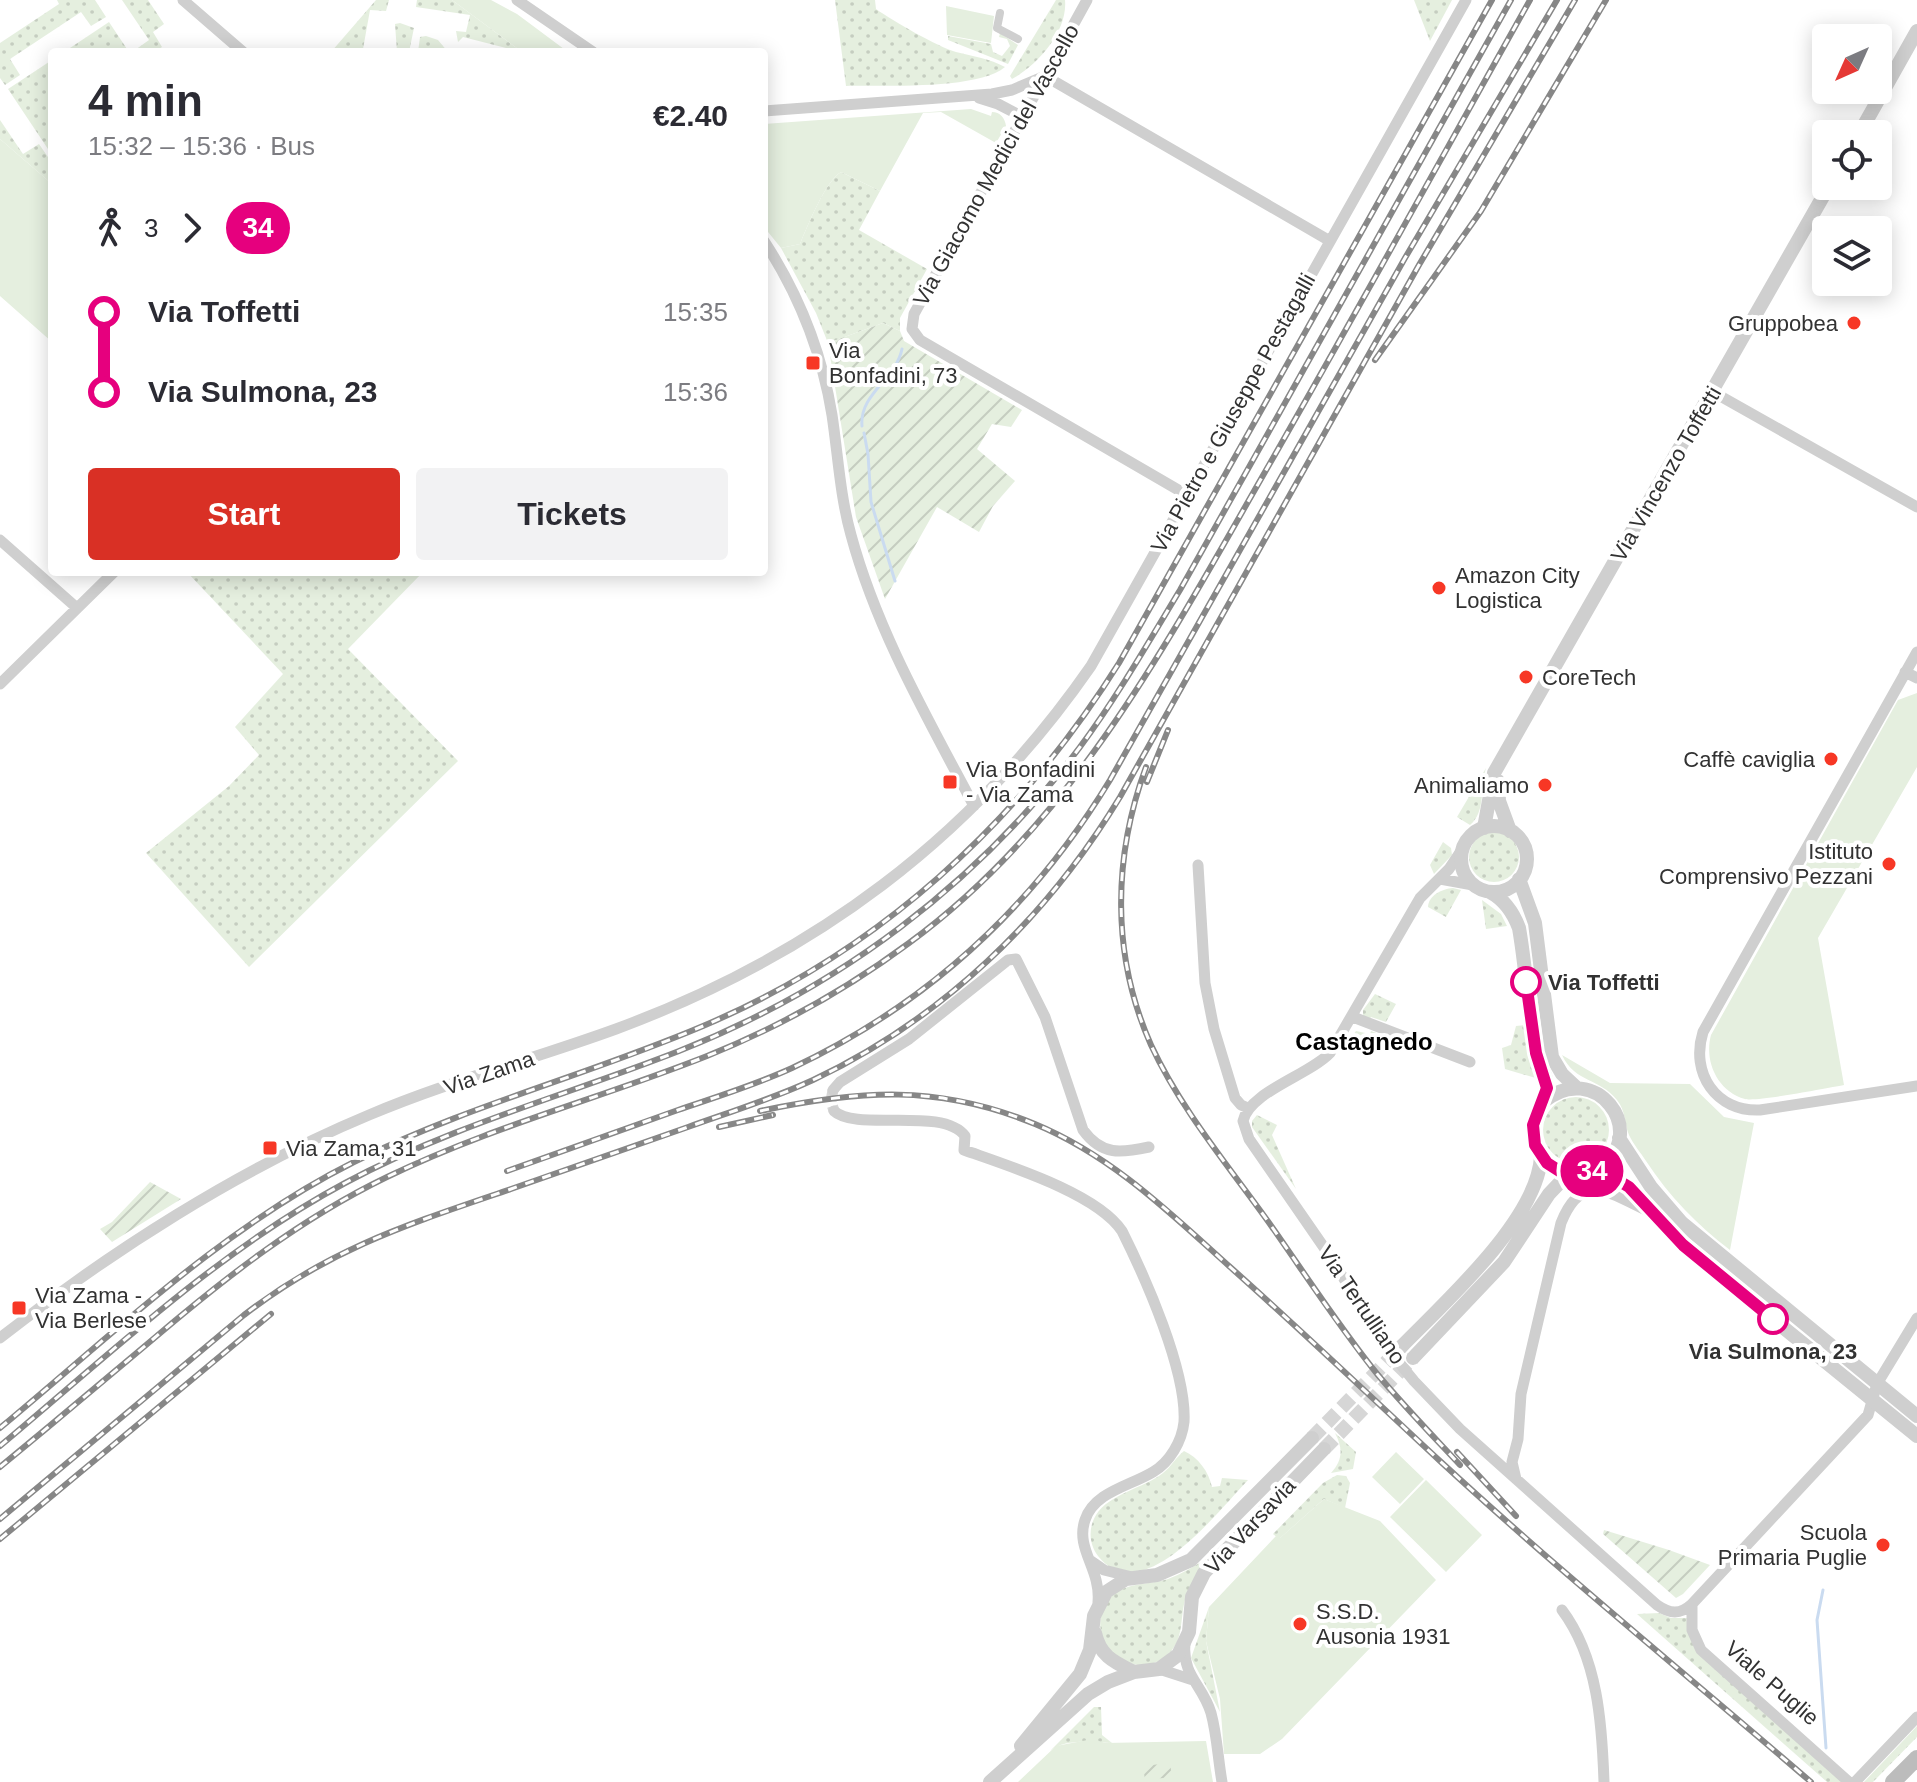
<!DOCTYPE html>
<meta charset="utf-8">
<style>
:root{--surface:#fff;--page:#f2f2f3;--text:#2b2b33;--muted:#7c7c81;--accent:#d93025}
body{margin:0;font-family:Helvetica,sans-serif;background:var(--page);color:var(--text);height:100vh;display:flex;flex-direction:column;font-size:30px;white-space:nowrap}
*{box-sizing:border-box;margin:0}
p{font-size:26px;color:var(--muted)}
.icon{flex:none;width:44px;height:44px;fill:none;stroke:currentColor;stroke-width:2;stroke-linecap:round;stroke-linejoin:round}
.map{position:relative;flex:1;overflow:hidden}
.side{position:absolute;left:48px;top:48px;width:720px;height:528px;display:flex;flex-direction:column;background:var(--surface);border-radius:8px;box-shadow:0 4px 20px #0003}
.side>*{flex:none}
.badge{padding:0 16px;border-radius:26px;font-size:28px;line-height:52px}
.needle{width:52px;rotate:225deg}
.controls{position:absolute;left:1812px;top:24px;display:grid;gap:16px}
.controls a{display:grid;place-items:center;width:80px;height:80px;border-radius:8px;background:var(--surface);box-shadow:0 4px 20px #0003;font-size:40px}
.map>.badge{position:absolute;translate:-50% -50%;box-shadow:0 0 0 4px #fff}
.legs{display:flex;align-items:center;gap:12px;height:88px;padding:0 40px;font-size:26px}
.legs p{margin-inline-start:auto}
.summary{display:flex;align-items:center;justify-content:space-between;height:136px;padding:0 40px}
h1{font-size:44px;font-weight:600;line-height:60px}
.action{display:flex;gap:16px;margin-top:auto;padding:16px 40px}
.action a{flex:1;height:92px;border-radius:8px;background:var(--accent);color:#fff;font-size:32px;font-weight:600;line-height:92px;text-align:center}
.action a+a{background:var(--page);color:var(--text)}
ul{padding:0 40px;list-style:none}
li{display:flex;align-items:center;gap:28px;height:80px;font-size:30px}
li i{display:grid;place-items:center;width:12px;height:100%;margin:0 10px;background:currentColor}
li i::after{content:'';width:20px;height:20px;margin:-10px;border:6px solid;border-radius:50%;background:var(--surface)}
li p{margin-inline-start:auto}
li:first-child i{background:linear-gradient(#0000 50%,currentColor 0)}
li:last-child i{background:linear-gradient(currentColor 50%,#0000 0)}
.map>svg:first-child{display:block}
</style>
<div class="map">
<svg width="1917" height="1782" viewBox="0 0 1917 1782">
<defs>
<pattern id="grass-dots" width="8" height="8" patternUnits="userSpaceOnUse" patternTransform="scale(2)"><rect width="8" height="8" fill="#e5efdf"/><path d="M2 2h.1M6 6h.1" fill="none" stroke="#c5cdc0" stroke-width="1.8" stroke-linecap="round"/></pattern>
<pattern id="garden-furrows" width="10" height="10" patternUnits="userSpaceOnUse" patternTransform="scale(2)"><rect width="10" height="10" fill="#e5efdf"/><path d="M-1 1l2-2M0 10L10 0M9 11l2-2" fill="none" stroke="#c5cdc0"/></pattern>
</defs>
<rect width="100%" height="100%" fill="#fff"/>
<path fill="url(#grass-dots)" d="M 57,0 L 95,0 L 106,17 L 91,26 L 81,12 L 10,59 L 20,75 L 5,85 L 0,78 L 0,43 L 59,4 Z
M 122,0 L 148,0 L 164,24 L 153,32 L 162,47 L 154,52 L 136,52 L 135,50 L 149,40 Z
M 376,0 L 389,0 L 386,11 L 370,10 L 363,49 L 370,52 L 331,52 Z
M 417,0 L 452,0 L 522,52 L 463,37 L 458,42 L 456,31 L 466,32 L 470,15 L 416,7 Z
M 835,0 L 875,0 L 876,9 C 893,21 938,47 956,52 C 973,56 990,59 1005,67 C 978,90 884,85 846,86 Z
M 1056,0 L 1065,0 C 1068,31 1038,65 1012,79 L 1010,76 Z
M 1414,0 L 1452,0 L 1430,41 Z
M 109,22 L 129,52 L 64,52 Z
M 400,23 L 414,28 L 409,52 L 397,52 L 395,24 Z
M 1000,33 L 1018,45 L 1008,64 L 948,40 L 948,36 L 991,44 L 993,52 L 1002,56 L 1010,46 L 1007,39 L 999,37 Z
M 426,36 L 438,40 L 448,52 L 418,52 L 420,37 Z
M 52,60 L 52,155 L 8,89 Z
M 0,120 L 23,154 L 39,144 L 52,163 L 52,184 L 0,139 Z
M 841,172 L 880,191 L 859,230 L 927,269 L 900,318 L 900,331 L 883,323 L 828,343 L 816,313 L 781,248 L 800,244 C 807,227 826,180 841,172 Z
M 187,572 L 423,572 L 348,649 L 458,761 L 249,967 L 146,853 L 229,786 L 259,755 L 235,727 L 283,674 Z
M 1486,768 C 1480,787 1486,812 1470,825 L 1457,817 Z
M1469 857a25 25 0 1 1 50 0a25 25 0 1 1-50 0Z
M 1443,842 L 1451,848 L 1452,855 L 1434,874 L 1430,865 Z
M 1453,888 L 1461,890 L 1446,917 L 1428,907 C 1429,895 1442,889 1453,888 Z
M 1482,900 L 1501,914 L 1507,926 L 1486,929 Z
M 1375,994 L 1396,1004 L 1386,1022 L 1371,1017 L 1369,1020 L 1363,1016 L 1363,1010 Z
M 1526,1025 L 1530,1055 L 1539,1079 L 1505,1069 L 1502,1048 L 1511,1045 L 1516,1026 Z
M 1356,1031 L 1370,1034 L 1371,1031 L 1397,1040 L 1376,1045 L 1370,1058 L 1362,1054 L 1363,1050 L 1355,1042 L 1353,1035 Z
M1543 1130a33 33 0 1 1 66 0a33 33 0 1 1-66 0Z
M 1257,1115 L 1277,1125 L 1272,1135 L 1296,1189 L 1252,1127 L 1252,1121 Z
M 1335,1433 L 1356,1452 L 1353,1469 L 1331,1473 C 1343,1460 1343,1448 1335,1433 Z
M 1184,1451 C 1198,1457 1209,1472 1212,1487 L 1220,1486 L 1222,1478 L 1248,1480 C 1219,1510 1142,1612 1098,1556 C 1089,1544 1088,1528 1096,1515 C 1109,1494 1144,1488 1163,1473 C 1171,1467 1176,1457 1184,1451 Z
M 1337,1475 L 1346,1476 L 1350,1483 L 1345,1508 L 1324,1499 L 1279,1539 L 1273,1534 L 1323,1483 Z
M 1206,1559 C 1198,1572 1191,1584 1186,1597 C 1180,1614 1184,1636 1172,1650 C 1139,1690 1076,1642 1110,1598 C 1123,1582 1150,1585 1168,1579 C 1181,1574 1193,1567 1206,1559 Z
M 1209,1607 L 1206,1641 L 1220,1712 L 1191,1658 Z
M 1659,1613 L 1671,1618 L 1688,1618 L 1689,1632 L 1843,1782 L 1827,1782 L 1637,1614 Z
M 1094,1707 L 1101,1707 L 1102,1735 L 1112,1743 C 1093,1742 1065,1738 1050,1751 Z
M 1917,1726 L 1917,1737 L 1873,1782 L 1864,1782 Z"/>
<path fill="#e5efdf" d="M 452,0 L 491,0 L 517,14 L 568,52 L 522,52 Z
M 946,6 L 994,16 L 991,43 L 947,35 Z
M 971,109 L 991,116 L 992,112 C 1000,112 1005,118 1006,126 L 996,143 L 941,112 L 923,113 L 880,191 L 841,172 C 826,180 807,227 800,244 L 781,248 L 764,227 L 764,124 Z
M 0,139 L 52,184 L 52,342 L 0,296 Z
M 1917,693 L 1917,767 L 1818,938 L 1844,1085 C 1827,1088 1757,1102 1745,1099 C 1717,1091 1704,1061 1711,1035 L 1898,700 Z
M 1562,1055 L 1610,1083 L 1690,1084 L 1724,1117 L 1754,1123 L 1730,1250 C 1697,1225 1669,1196 1646,1161 C 1641,1153 1633,1144 1629,1135 C 1624,1123 1626,1111 1617,1100 C 1600,1078 1575,1083 1562,1055 Z
M 1396,1452 L 1424,1479 L 1400,1504 L 1372,1477 Z
M 1426,1480 L 1482,1535 L 1446,1572 L 1390,1517 Z
M 1324,1499 L 1380,1521 L 1436,1580 L 1282,1739 L 1260,1754 L 1224,1754 L 1220,1699 L 1206,1641 L 1209,1607 L 1276,1536 L 1280,1538 Z
M 1093,1739 L 1105,1743 L 1206,1741 L 1213,1782 L 1018,1782 L 1056,1746 Z"/>
<path fill="url(#garden-furrows)" d="M 883,323 L 900,331 L 904,341 L 1022,410 L 1011,427 L 992,424 L 977,449 L 1015,481 L 993,506 L 979,532 L 937,507 L 885,599 L 856,517 L 828,343 Z
M 150,1182 L 181,1199 L 112,1242 L 100,1229 L 112,1222 Z
M 1604,1530 L 1669,1550 L 1710,1565 L 1683,1594 L 1676,1598 L 1603,1534 Z
M 1170,1763 L 1172,1777 L 1145,1780 L 1143,1766 Z"/>
<g fill="none" stroke-linecap="round" stroke-linejoin="round">
<path stroke="#cadbf0" stroke-width="3" d="M 862,426 C 859,394 896,379 902,349
M 864,433 L 868,454 L 871,502 L 895,581
M 1823,1590 L 1817,1620 L 1826,1748"/>
<path stroke="#d6d6d6" stroke-width="11" stroke-dasharray="11 5.5" stroke-linecap="butt" d="M 833,1090 L 831,1101 L 834,1111"/>
<path stroke="#d6d6d6" stroke-width="14" stroke-dasharray="14 7" stroke-linecap="butt" d="M 1312,1438 L 1401,1347
M 1324,1449 L 1413,1358"/>
<path stroke="#cfcfcf" stroke-width="8" d="M 1000,13 L 997,28 L 1018,39"/>
<path stroke="#cfcfcf" stroke-width="11" d="M 183,0 L 243,52
M 517,0 L 593,52
M 1087,0 L 914,314 L 912,329 L 920,340 L 1187,495
M 1045,76 L 1330,241
M 979,98 L 998,104 L 1023,117
M 764,111 L 992,94 L 1012,90 L 1045,76
M 764,241 C 798,293 822,353 832,415 C 838,455 840,496 851,535 C 877,631 928,719 974,806
M 1713,392 L 1917,507
M 0,540 L 77,608
M 1917,652 L 1703,1032 C 1690,1073 1716,1112 1760,1110 L 1917,1086
M 1905,672 L 1917,678
M 0,684 L 114,572
M 1463,848 L 1449,869 L 1420,898 L 1330,1053 C 1309,1075 1249,1092 1243,1121 L 1249,1139 L 1323,1246 L 1392,1354 L 1414,1381 L 1460,1429 L 1657,1605 C 1670,1614 1680,1615 1692,1604 L 1868,1415 L 1877,1384 L 1917,1318
M 1198,865 L 1205,983 L 1214,1029 L 1235,1098 L 1241,1105 L 1248,1108
M 1440,879 L 1473,885
M 1353,1017 L 1470,1062
M 833,1090 L 840,1082 L 909,1039 L 1008,960 L 1016,959 L 1045,1017 L 1083,1130 C 1102,1156 1121,1153 1149,1147
M 834,1111 C 856,1132 943,1106 965,1136 L 964,1150 C 1006,1165 1097,1193 1122,1231 C 1145,1277 1187,1371 1184,1422 C 1182,1441 1170,1462 1153,1472 C 1130,1486 1094,1492 1085,1520 C 1075,1549 1101,1569 1098,1602
M 0,1338 C 110,1252 239,1169 369,1115 C 449,1081 534,1059 616,1029 C 813,956 971,839 1091,666 L 1466,0
M 1516,1479 L 1512,1462 L 1518,1439 L 1521,1394 L 1561,1223 C 1582,1171 1608,1192 1648,1211
M 1091,1561 L 1104,1570 L 1132,1577
M 1692,1604 L 1692,1630 L 1701,1650 L 1849,1782
M 1562,1610 C 1598,1658 1602,1724 1604,1782
M 1185,1644 C 1182,1676 1203,1685 1211,1713 C 1217,1735 1218,1759 1222,1782
M 1159,1669 L 1193,1680
M 1855,1782 L 1917,1717"/>
<path stroke="#cfcfcf" stroke-width="14" d="M 1859,134 L 1917,31
M 1498,781 L 1499,801 L 1510,831
M1461 859a33 33 0 1 1 66 0a33 33 0 1 1-66 0Z
M 1484,828 L 1494,773 L 1829,186
M 1519,879 L 1535,923 L 1552,1057 L 1562,1074 L 1577,1088
M 1490,892 C 1505,900 1513,912 1519,928 C 1526,968 1528,1009 1535,1049 C 1538,1062 1548,1076 1547,1089 C 1546,1108 1528,1119 1534,1141 C 1538,1157 1550,1170 1567,1173 C 1579,1176 1591,1173 1601,1166 C 1650,1132 1595,1058 1543,1102
M 1619,1138 L 1651,1187 L 1682,1223 L 1917,1416
M 1598,1168 L 1621,1180 L 1694,1255 L 1917,1436
M 1401,1347 C 1444,1303 1537,1220 1541,1157
M 1413,1358 L 1504,1262 L 1549,1194 L 1568,1174
M 1095,1633 C 1100,1656 1114,1662 1134,1672
M 1021,1746 L 1080,1674 L 1090,1650 L 1094,1616 L 1106,1592 L 1126,1579 L 1157,1575 L 1191,1560 L 1312,1438
M 990,1782 L 1088,1694 L 1108,1682 L 1134,1672 L 1159,1669 L 1178,1655 L 1189,1632 L 1192,1597 L 1204,1573 L 1324,1449"/>
<path stroke="#bcbcbc" stroke-width="16" d="M 1893,1782 L 1917,1758"/>
<g stroke="#878787" stroke-width="6">
<path id="rail" d="M 1375,360 L 1481,211 L 1606,0
M 1146,767 C 1113,857 1111,955 1151,1045 C 1181,1110 1231,1169 1272,1227 C 1307,1277 1340,1328 1378,1375 C 1404,1406 1432,1435 1460,1465
M 1147,782 L 1168,730
M 760,1111 C 860,1090 938,1084 1035,1124 C 1112,1156 1169,1212 1229,1266 C 1301,1330 1370,1396 1440,1461 C 1560,1572 1687,1675 1811,1782
M 719,1127 L 773,1115
M 507,1171 C 564,1151 621,1130 678,1110 C 716,1097 755,1085 792,1068 C 926,1005 1033,907 1110,780 L 1405,258 L 1557,0
M 0,1428 C 112,1335 222,1228 354,1162 C 466,1106 588,1075 703,1026 C 878,952 1018,824 1119,663 L 1492,0
M 0,1446 C 110,1354 218,1251 345,1183 C 451,1126 567,1095 679,1051 C 839,988 976,885 1080,747 C 1117,697 1148,643 1180,590 L 1511,0
M 1457,1452 L 1516,1516
M 0,1467 C 51,1425 102,1382 152,1340 C 226,1277 300,1219 387,1177 C 490,1127 601,1098 707,1056 C 779,1027 847,989 909,943 C 1072,824 1167,643 1265,472 C 1355,315 1442,157 1530,0
M 0,1519 L 244,1315 C 331,1248 409,1224 511,1189 C 570,1168 629,1148 688,1127 C 730,1112 772,1099 813,1080 C 942,1019 1046,919 1120,797 L 1419,265 L 1575,0
M 0,1539 L 271,1314"/>
</g>
<use href="#rail" stroke="#fff" stroke-width="3" stroke-dasharray="9" stroke-linecap="butt"/>
</g>
<g fill="none" stroke-linecap="round" stroke-linejoin="round">
<g stroke="#fff" stroke-width="18">
<path id="line-1" d="M 1526,982 L 1536,1053 L 1547,1088 L 1533,1125 L 1535,1145 L 1547,1163 L 1561,1172 L 1582,1174 L 1598,1168 L 1629,1187 L 1683,1245 L 1773,1319"/>
</g>
<use href="#line-1" stroke="#e6007e" stroke-width="12"/>
</g>
<g fill="#f73725" stroke="#fff" stroke-width="3">
<circle cx="1854" cy="323" r="8"/>
<rect x="805" y="355" width="16" height="16" rx="4"/>
<circle cx="1439" cy="588" r="8"/>
<circle cx="1526" cy="677" r="8"/>
<circle cx="1831" cy="759" r="8"/>
<rect x="942" y="774" width="16" height="16" rx="4"/>
<circle cx="1545" cy="785" r="8"/>
<circle cx="1889" cy="864" r="8"/>
<rect x="262" y="1140" width="16" height="16" rx="4"/>
<rect x="11" y="1300" width="16" height="16" rx="4"/>
<circle cx="1883" cy="1545" r="8"/>
<circle cx="1300" cy="1624" r="8"/>
</g>
<g fill="#fff" stroke="#e6007e" stroke-width="4">
<circle cx="1526" cy="982" r="14"/>
<circle cx="1773" cy="1319" r="14"/>
</g>
<g text-anchor="middle" dominant-baseline="central" stroke-width="8" stroke-linejoin="round" paint-order="stroke">
<g font-size="22" fill="#323232" stroke="#fff">
<text transform="translate(996 165) rotate(-61)">Via Giacomo Medici del Vascello</text>
<text transform="translate(1233 413) rotate(-61)">Via Pietro e Giuseppe Pestagalli</text>
<text transform="translate(1666 474) rotate(-60)">Via Vincenzo Toffetti</text>
<text transform="translate(489 1073) rotate(-19)">Via Zama</text>
<text transform="translate(1362 1305) rotate(56)">Via Tertulliano</text>
<text transform="translate(1250 1526) rotate(-47)">Via Varsavia</text>
<text transform="translate(1772 1683) rotate(41)">Viale Puglie</text>
</g>
<g font-size="22" fill="#323232" stroke="#fff" text-anchor="start">
<text x="1838" y="323" text-anchor="end">Gruppobea</text>
<text x="829" y="350">Via<tspan x="829" dy="25">Bonfadini, 73</tspan></text>
<text x="1455" y="575">Amazon City<tspan x="1455" dy="25">Logistica</tspan></text>
<text x="1542" y="677">CoreTech</text>
<text x="1815" y="759" text-anchor="end">Caffè caviglia</text>
<text x="966" y="769">Via Bonfadini<tspan x="966" dy="25">- Via Zama</tspan></text>
<text x="1529" y="785" text-anchor="end">Animaliamo</text>
<text x="1873" y="851" text-anchor="end">Istituto<tspan x="1873" dy="25">Comprensivo Pezzani</tspan></text>
<text x="286" y="1148">Via Zama, 31</text>
<text x="35" y="1295">Via Zama -<tspan x="35" dy="25">Via Berlese</tspan></text>
<text x="1867" y="1532" text-anchor="end">Scuola<tspan x="1867" dy="25">Primaria Puglie</tspan></text>
<text x="1316" y="1611">S.S.D.<tspan x="1316" dy="25">Ausonia 1931</tspan></text>
</g>
<g font-size="22" font-weight="bold" fill="#323232" stroke="#fff" text-anchor="start">
<text x="1548" y="982">Via Toffetti</text>
<text x="1773" y="1351" text-anchor="middle">Via Sulmona, 23</text>
</g>
<g font-size="24" font-weight="bold" fill="#000" stroke="#fff">
<text x="1364" y="1041">Castagnedo</text>
</g>
</g>
</svg>
<div class="controls">
<a><svg class="needle" viewBox="-14 -14 28 28"><path d="M0-13l5 13h-10z" fill="#e53935"/><path d="M0 13l5-13h-10z" fill="#7c7c81"/></svg></a>
<a><svg class="icon" aria-label="locate" viewBox="0 0 24 24"><circle cx="12" cy="12" r="6"/><path d="M12 2v4M12 18v4M2 12h4M18 12h4"/></svg></a>
<a><svg class="icon" aria-label="layers" viewBox="0 0 24 24"><path d="M12 4l9 5-9 5-9-5zM3 14l9 5 9-5"/></svg></a>
</div>
<b class="badge" style="left:1592px;top:1171px;background:#e6007e;color:#fff">34</b>
<section class="side">
<div class="summary"><div><h1>4 min</h1><p>15:32 – 15:36 · Bus</p></div><b>€2.40</b></div>
<div class="legs"><svg class="icon" aria-label="walk" viewBox="0 0 24 24"><circle cx="13" cy="4" r="2"/><path d="M13 8l-2 6 4 7M11 14l-3 7M7 12l3-4h3l4 4"/></svg>3<svg class="icon" aria-label="forward" viewBox="0 0 24 24"><path d="M9 5l7 7-7 7"/></svg><b class="badge" style="background:#e6007e;color:#fff">34</b></div>
<ul>
<li><i style="color:#e6007e"></i><b>Via Toffetti</b><p>15:35</p></li>
<li><i style="color:#e6007e"></i><b>Via Sulmona, 23</b><p>15:36</p></li>
</ul>
<div class="action"><a>Start</a><a>Tickets</a></div>
</section>
</div>
